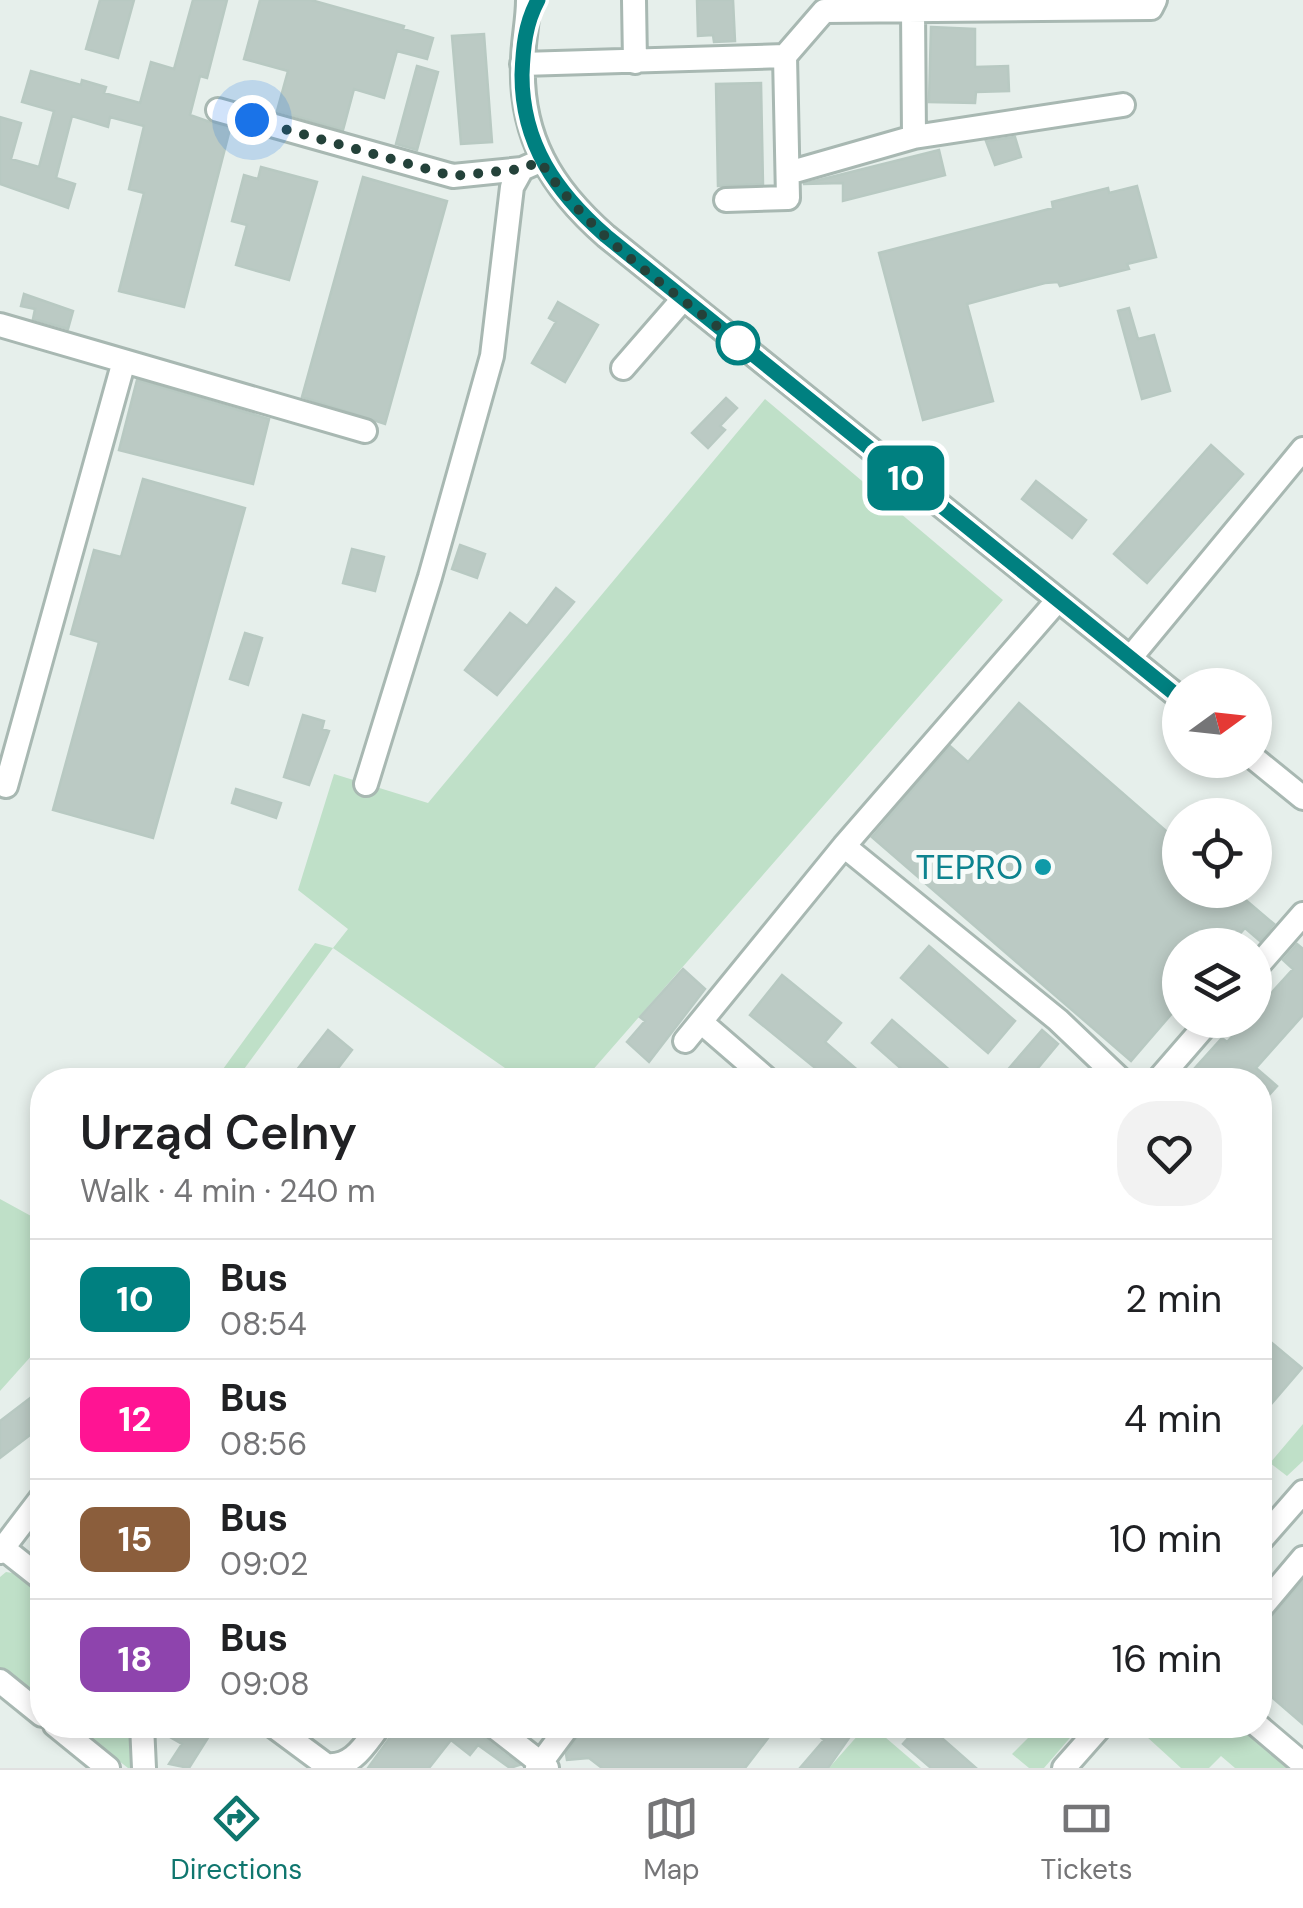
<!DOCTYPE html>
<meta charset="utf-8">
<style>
:root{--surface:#fff;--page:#f2f2f2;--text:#202124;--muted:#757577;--line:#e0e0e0;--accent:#0f766e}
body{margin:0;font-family:"DM Sans",sans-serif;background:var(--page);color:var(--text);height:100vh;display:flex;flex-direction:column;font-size:38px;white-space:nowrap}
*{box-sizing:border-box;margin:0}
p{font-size:32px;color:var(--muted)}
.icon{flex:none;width:55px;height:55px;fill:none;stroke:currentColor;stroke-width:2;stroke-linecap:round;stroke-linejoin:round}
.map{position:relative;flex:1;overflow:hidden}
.sheet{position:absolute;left:30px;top:1068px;width:1242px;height:670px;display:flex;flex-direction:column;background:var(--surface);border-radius:40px;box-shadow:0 5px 15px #0003}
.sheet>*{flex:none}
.badge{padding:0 20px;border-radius:15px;font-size:35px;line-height:65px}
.needle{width:65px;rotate:75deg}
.controls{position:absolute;left:1162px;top:668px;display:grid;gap:20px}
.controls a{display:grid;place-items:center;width:110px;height:110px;border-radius:50%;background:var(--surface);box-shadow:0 5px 15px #0003;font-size:50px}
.you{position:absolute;width:50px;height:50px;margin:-25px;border:8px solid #fff;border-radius:50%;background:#1a73e8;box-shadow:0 0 0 15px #1a73e833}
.map>.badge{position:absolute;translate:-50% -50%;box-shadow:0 0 0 5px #fff}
.round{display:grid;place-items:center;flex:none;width:105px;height:105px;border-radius:40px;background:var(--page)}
.overview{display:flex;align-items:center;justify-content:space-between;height:170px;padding:0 50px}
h1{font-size:48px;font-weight:600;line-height:75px}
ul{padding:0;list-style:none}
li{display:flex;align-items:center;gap:30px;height:120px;padding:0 50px;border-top:2px solid var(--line)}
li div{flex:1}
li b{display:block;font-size:38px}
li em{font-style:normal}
li .badge{min-width:110px;font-weight:700;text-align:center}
.menu{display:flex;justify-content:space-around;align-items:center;height:140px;border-top:2px solid var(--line);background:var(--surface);font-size:28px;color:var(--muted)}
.menu a{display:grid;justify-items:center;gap:5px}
.menu .on{color:var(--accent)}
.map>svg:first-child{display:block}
</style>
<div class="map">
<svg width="1303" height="1768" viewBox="0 0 1303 1768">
<rect width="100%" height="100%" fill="#e6efeb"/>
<path fill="#bfe0c8" d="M 765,399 L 1003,600 L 584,1080 L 522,1080 L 333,948 L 236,1080 L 215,1080 L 315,943 L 333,948 L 348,929 L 298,890 L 334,774 L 428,803 Z
M 0,1199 L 42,1222 L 42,1344 L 0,1391 Z
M 1303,1424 L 1303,1461 L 1287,1476 L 1270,1463 Z
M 6,1572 L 19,1574 L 42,1592 L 42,1701 L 0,1667 L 0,1577 Z
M 73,1725 L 133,1725 L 134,1768 L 128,1768 Z
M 867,1725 L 871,1725 L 921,1768 L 829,1768 Z
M 1041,1725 L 1081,1725 L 1044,1768 L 1029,1768 L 1012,1754 Z
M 1242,1725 L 1293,1768 L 1235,1768 L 1221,1756 L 1209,1768 L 1181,1768 L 1135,1726 Z"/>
<path fill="#bbcac4" stroke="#b8c9c2" stroke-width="2.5" d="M 100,0 L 134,0 L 118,58 L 86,49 Z
M 193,0 L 227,0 L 207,78 L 200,76 L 190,115 L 230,129 L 184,307 L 119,291 L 144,193 L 129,189 L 144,126 L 110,117 L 108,127 L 72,116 L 56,178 L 75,184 L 68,208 L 0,184 L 0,117 L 21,123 L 11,159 L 39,167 L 54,111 L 22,102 L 31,71 L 81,85 L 82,80 L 106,87 L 104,93 L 140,103 L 151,62 L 174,69 Z
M 260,0 L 311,0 L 404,26 L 403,29 L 433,38 L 427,59 L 397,51 L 384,98 L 354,89 L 343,130 L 277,111 L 288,71 L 244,59 Z
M 697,0 L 733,0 L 735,41 L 714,42 L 713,35 L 698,36 Z
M 931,27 L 975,29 L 975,67 L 1008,66 L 1009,91 L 976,92 L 975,103 L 929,102 Z
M 484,34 L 492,142 L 461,144 L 452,36 Z
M 417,66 L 438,72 L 417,150 L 396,144 Z
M 761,83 L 763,184 L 718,186 L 716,84 Z
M 1015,137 L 1021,157 L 995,165 L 986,141 Z
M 939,150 L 945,175 L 843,201 L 843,183 L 803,184 Z
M 261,167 L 317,182 L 289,280 L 236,265 L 247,225 L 232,221 L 244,175 L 258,179 Z
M 363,177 L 447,201 L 385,424 L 302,397 Z
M 1137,186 L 1156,257 L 1127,264 L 1129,269 L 1060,286 L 1058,282 L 1045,283 L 967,304 L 993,401 L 923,420 L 879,253 L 1053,208 L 1052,202 L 1108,188 L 1109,193 Z
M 24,294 L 73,311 L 68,329 L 33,319 L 35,309 L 21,306 Z
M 558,302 L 598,325 L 565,382 L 532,363 L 556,322 L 549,318 Z
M 1129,308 L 1138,339 L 1154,335 L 1170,391 L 1142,399 L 1118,311 Z
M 137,380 L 269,419 L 253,484 L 119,450 Z
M 726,398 L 737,408 L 720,426 L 725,430 L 708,448 L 692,433 Z
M 1211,445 L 1243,474 L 1147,583 L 1114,554 Z
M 143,479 L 245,508 L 153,838 L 53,810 L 99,642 L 71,634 L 94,550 L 121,557 Z
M 1036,481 L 1086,520 L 1072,538 L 1022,499 Z
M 460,545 L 485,554 L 477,578 L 452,569 Z
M 352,549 L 384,557 L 375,591 L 343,583 Z
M 556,588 L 574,602 L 497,695 L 465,670 L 510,613 L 527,626 Z
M 245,633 L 262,638 L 248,685 L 230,679 Z
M 1019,703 L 1180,843 L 1180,890 L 1234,890 L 1274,924 L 1260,941 L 1245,928 L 1230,945 L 1180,945 L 1180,1004 L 1131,1061 L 872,837 L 950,746 L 968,762 Z
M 303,715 L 324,721 L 322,729 L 329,731 L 309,785 L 284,777 Z
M 236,789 L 281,803 L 276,818 L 232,803 Z
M 1297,944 L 1303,949 L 1303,1015 L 1256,1068 L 1277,1086 L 1260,1105 L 1260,1080 L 1208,1080 L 1195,1068 L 1222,1038 L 1227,1042 L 1247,1020 L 1255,1020 L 1255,1011 L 1293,969 L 1283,960 Z
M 929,946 L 1015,1021 L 988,1053 L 901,978 Z
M 683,969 L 705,989 L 649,1062 L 627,1042 L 645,1021 L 640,1017 Z
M 782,975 L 841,1023 L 825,1042 L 869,1080 L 830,1080 L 750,1015 Z
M 892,1020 L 961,1080 L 914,1080 L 872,1043 Z
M 328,1030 L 352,1050 L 329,1080 L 289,1080 Z
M 1042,1030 L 1058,1044 L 1028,1080 L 999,1080 Z
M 1260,1333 L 1302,1368 L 1260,1417 Z
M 42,1389 L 42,1426 L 0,1458 L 0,1421 Z
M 1303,1581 L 1303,1724 L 1260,1687 L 1260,1629 Z
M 177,1725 L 216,1725 L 189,1768 L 169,1764 L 182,1744 L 170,1737 Z
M 399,1725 L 477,1725 L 483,1737 L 519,1765 L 510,1768 L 478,1745 L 470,1755 L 451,1740 L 429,1768 L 368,1768 Z
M 778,1725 L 745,1768 L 602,1768 L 589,1758 L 567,1760 L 566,1754 L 585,1725 Z
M 806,1725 L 858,1725 L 828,1768 L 800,1768 L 824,1740 Z
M 920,1725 L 927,1725 L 976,1768 L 931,1768 L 903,1744 Z"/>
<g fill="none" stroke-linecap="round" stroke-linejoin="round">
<g stroke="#a8b8b2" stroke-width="28">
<path id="minor" d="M 528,0 C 528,21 523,41 523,62 C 520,136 551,188 606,236 L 1180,698
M 634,0 L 635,62
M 522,64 L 785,56 L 824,11 L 1151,8 L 1155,0
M 218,110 L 453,176 L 522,169
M 914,137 L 1123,105
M 788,173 L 914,137 L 913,10
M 726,200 L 788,198 L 785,56
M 0,325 L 365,431
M 623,368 L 683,299
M 1131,657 L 1303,449
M 1255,759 L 1303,798
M 366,784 L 430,577 L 492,356 L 512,187 L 522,169 L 540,161
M 6,786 L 124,361
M 844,846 L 1058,1020 L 1121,1080
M 1255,969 L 1303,914
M 701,1022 L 768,1080
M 685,1041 L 844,846 L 1057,601
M 1158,1080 L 1210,1020
M 1260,1541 L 1303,1492
M 3,1548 L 42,1579
M 0,1552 L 42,1497
M 1260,1609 L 1303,1558
M 0,1681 L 42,1715
M 55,1725 L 108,1768
M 142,1725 L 144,1768
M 272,1725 L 326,1765 C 353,1768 365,1744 380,1725
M 492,1725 L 547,1768
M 1257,1725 L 1303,1764
M 537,1768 L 569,1725
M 1064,1768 L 1102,1725"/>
</g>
<use href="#minor" stroke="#fff" stroke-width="22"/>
</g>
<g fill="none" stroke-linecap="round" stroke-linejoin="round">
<g stroke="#fff" stroke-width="22">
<path id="line" d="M 538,0 C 525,24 523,48 522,75 C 522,144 556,192 606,236 L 1180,698"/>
</g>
<use href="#line" stroke="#008080" stroke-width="15"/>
<path stroke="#24423a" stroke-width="10" stroke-dasharray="0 18" d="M 252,120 L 452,176 L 522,169 L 540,161 C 590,237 671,289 741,345 L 738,343"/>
</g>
<circle fill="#fff" stroke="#008080" stroke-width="5" cx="738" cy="343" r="20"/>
<circle fill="#0f9aa8" stroke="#f7fbf9" stroke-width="4" cx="1043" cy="867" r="10"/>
<g text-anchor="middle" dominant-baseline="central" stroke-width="10" stroke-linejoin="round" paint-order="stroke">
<g font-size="35" fill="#0d838f" stroke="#f7fbf9" text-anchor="end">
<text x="1023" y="867">TEPRO</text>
</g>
</g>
</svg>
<div class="controls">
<a><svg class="needle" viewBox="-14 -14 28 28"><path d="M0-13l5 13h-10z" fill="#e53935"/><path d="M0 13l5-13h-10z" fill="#757577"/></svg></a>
<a><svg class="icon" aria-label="locate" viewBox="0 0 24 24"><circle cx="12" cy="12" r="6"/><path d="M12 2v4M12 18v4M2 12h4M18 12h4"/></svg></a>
<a><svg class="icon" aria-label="layers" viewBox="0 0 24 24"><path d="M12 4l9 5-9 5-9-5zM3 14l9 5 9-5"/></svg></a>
</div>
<div class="you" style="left:252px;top:120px"></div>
<b class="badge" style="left:906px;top:478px;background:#008080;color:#fff">10</b>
<section class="sheet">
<div class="overview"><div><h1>Urząd Celny</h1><p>Walk · 4 min · 240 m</p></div><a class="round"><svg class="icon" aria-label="heart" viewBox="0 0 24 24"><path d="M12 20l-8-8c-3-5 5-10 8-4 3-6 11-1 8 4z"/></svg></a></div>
<ul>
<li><span class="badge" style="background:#008080;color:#fff">10</span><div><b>Bus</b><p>08:54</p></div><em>2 min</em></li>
<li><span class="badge" style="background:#ff1493;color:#fff">12</span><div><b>Bus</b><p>08:56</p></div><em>4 min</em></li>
<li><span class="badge" style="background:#8b5e3c;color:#fff">15</span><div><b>Bus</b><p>09:02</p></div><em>10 min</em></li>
<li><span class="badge" style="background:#8e44ad;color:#fff">18</span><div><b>Bus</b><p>09:08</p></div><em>16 min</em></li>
</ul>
</section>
</div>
<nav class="menu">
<a class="on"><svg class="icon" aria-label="directions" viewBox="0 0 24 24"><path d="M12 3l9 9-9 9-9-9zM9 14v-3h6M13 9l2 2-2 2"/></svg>Directions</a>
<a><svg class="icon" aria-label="map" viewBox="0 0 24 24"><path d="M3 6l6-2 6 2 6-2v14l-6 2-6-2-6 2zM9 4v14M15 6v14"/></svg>Map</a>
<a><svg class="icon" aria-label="tickets" viewBox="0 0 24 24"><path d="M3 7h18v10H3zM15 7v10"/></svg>Tickets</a>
</nav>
